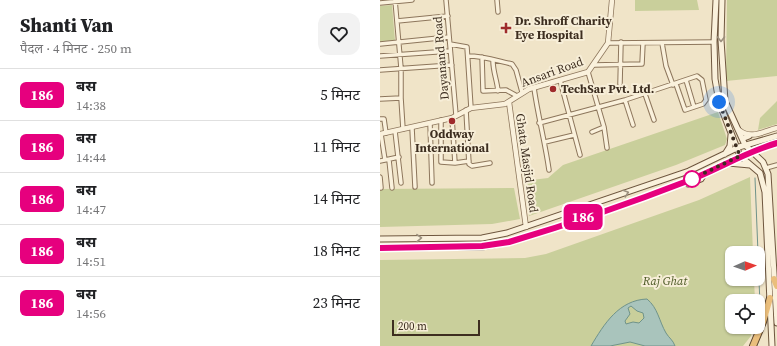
<!DOCTYPE html>
<html lang="hi">
<meta charset="utf-8">
<style>
:root{--surface:#fff;--page:#f2f2f2;--text:#202124;--muted:#757577;--line:#e0e0e0}
body{margin:0;font-family:"Source Serif 4","Noto Sans Devanagari",serif;background:var(--page);color:var(--text);height:100vh;display:flex;flex-direction:column;font-size:15px;white-space:nowrap}
*{box-sizing:border-box;margin:0}
p{font-size:13px;color:var(--muted)}
.icon{flex:none;width:22px;height:22px;fill:none;stroke:currentColor;stroke-width:2;stroke-linecap:round;stroke-linejoin:round}
.map{position:relative;flex:1;overflow:hidden}
.details{display:flex;flex-direction:column;background:var(--surface);width:380px}
.details>*{flex:none}
.badge{padding:0 8px;border-radius:6px;font-size:14px;line-height:26px}
.needle{width:26px;rotate:88deg}
.buttons{position:absolute;left:345px;top:246px;display:grid;gap:8px}
.buttons a{display:grid;place-items:center;width:40px;height:40px;border-radius:8px;background:var(--surface);box-shadow:0 1px 3px #0004;font-size:20px}
.scale{position:absolute;left:12px;bottom:10px;width:88px;box-sizing:border-box;padding-left:4px;border:2px solid #3d2e20;border-top:0;font-size:11px;line-height:14px;white-space:nowrap;color:#3d2e20;-webkit-text-stroke:3px #f7eed8;paint-order:stroke}
.you{position:absolute;width:20px;height:20px;margin:-10px;border:3px solid #fff;border-radius:50%;background:#1a73e8;box-shadow:0 0 0 6px #1a73e833}
.map>.badge{position:absolute;translate:-50% -50%;box-shadow:0 0 0 2px #fff}
.round{display:grid;place-items:center;flex:none;width:42px;height:42px;border-radius:12px;background:var(--page)}
.head{display:flex;align-items:center;justify-content:space-between;height:68px;padding:0 20px}
h1{font-size:19px;font-weight:800;line-height:30px}
ul{padding:0;list-style:none}
li{display:flex;align-items:center;gap:12px;height:52px;padding:0 20px;border-top:1px solid var(--line)}
li div{flex:1}
li b{display:block;font-size:15px}
li em{font-style:normal}
li .badge{min-width:44px;font-weight:700;text-align:center}
main{display:flex;flex:1;min-height:0}
.map>svg:first-child{display:block}
</style>
<main>
<section class="details">
<div class="head"><div><h1>Shanti Van</h1><p>पैदल · 4 मिनट · 250 m</p></div><a class="round"><svg class="icon" aria-label="heart" viewBox="0 0 24 24"><path d="M12 20l-8-8c-3-5 5-10 8-4 3-6 11-1 8 4z"/></svg></a></div>
<ul>
<li><span class="badge" style="background:#e6007e;color:#fff">186</span><div><b>बस</b><p>14:38</p></div><em>5 मिनट</em></li>
<li><span class="badge" style="background:#e6007e;color:#fff">186</span><div><b>बस</b><p>14:44</p></div><em>11 मिनट</em></li>
<li><span class="badge" style="background:#e6007e;color:#fff">186</span><div><b>बस</b><p>14:47</p></div><em>14 मिनट</em></li>
<li><span class="badge" style="background:#e6007e;color:#fff">186</span><div><b>बस</b><p>14:51</p></div><em>18 मिनट</em></li>
<li><span class="badge" style="background:#e6007e;color:#fff">186</span><div><b>बस</b><p>14:56</p></div><em>23 मिनट</em></li>
</ul>
</section>
<div class="map">
<svg width="397" height="346" viewBox="0 0 397 346">
<rect width="100%" height="100%" fill="#f0e4c8"/>
<path fill="#c9cf9b" d="M 255,0 L 317,0 L 319,10 L 255,11 Z
M 347,0 L 397,0 L 397,76 L 346,81 Z
M 12,5 L 15,41 L 0,42 L 0,6 Z
M 397,101 L 397,124 L 378,130 L 380,118 Z
M 338,112 L 347,139 L 345,145 L 296,165 L 149,216 L 144,181 L 168,178 L 183,165 Z
M 370,177 L 373,253 L 352,253 L 352,279 L 374,279 L 375,301 L 352,301 L 352,327 L 372,327 L 371,336 L 363,346 L 0,346 L 0,260 L 145,258 L 166,254 L 319,200 Z
M 134,188 L 140,219 L 112,224 L 0,227 L 0,189 Z"/>
<path fill="#a9c4bc" stroke="#6f938a" fill-rule="evenodd" d="M 267,299 C 278,308 279,321 286,333 C 289,338 293,340 295,346 L 265,346 L 250,342 L 230,346 L 211,346 C 224,324 239,300 267,299 ZM 251,306 L 257,311 L 263,313 L 264,318 L 259,323 L 253,322 L 246,324 L 245,321 L 250,314 L 248,308 Z"/>
<g fill="none" stroke-linecap="round" stroke-linejoin="round">
<path stroke="#6f938a" stroke-width="1" d="M 375,178 L 378,253
M 378,260 L 380,303"/>
<g stroke="#8d765c" stroke-width="5.5">
<path id="minor" d="M 15,0 L 21,68 L 21,98 L 23,129
M 66,0 L 76,115
M 117,0 L 118,12
M 0,3 L 32,0
M 17,21 L 68,16
M 228,43 L 334,42
M 282,43 L 286,66 L 293,85
M 0,44 L 69,37
M 70,44 L 87,47 L 91,108
M 0,56 L 70,51
M 88,56 C 103,56 118,61 132,64 L 136,70 L 142,92
M 102,57 L 103,91 L 126,90 L 137,96
M 113,61 C 113,72 117,80 118,91
M 214,65 L 262,64 L 263,43
M 0,70 L 72,65
M 208,72 L 224,127 L 227,148
M 180,80 L 200,155
M 306,80 L 314,107
M 240,84 L 241,42
M 154,88 C 158,116 165,142 169,170
M 265,94 L 274,120
M 0,99 L 21,98
M 245,100 L 253,125
M 86,110 L 89,164 L 92,166 L 110,163
M 72,118 L 75,163 L 89,161
M 0,119 L 4,119 L 6,133
M 61,120 L 61,162 L 75,163
M 159,123 L 245,100 L 317,76 L 322,80 L 326,100 L 323,104 L 305,110 L 296,84
M 50,124 L 52,183
M 32,128 L 35,187
M 15,131 L 21,183
M 212,132 L 224,127
M 1,134 L 5,160
M 165,142 L 194,135
M 9,160 L 12,188
M 0,161 L 19,157
M 386,168 L 397,165
M 0,177 L 1,188"/>
</g>
<g stroke="#8d765c" stroke-width="6">
<path id="tertiary" d="M 129,102 L 146,227
M 359,130 C 371,140 384,131 397,128
M 0,134 L 72,118 L 91,108 L 125,104 L 149,89 L 208,72 L 228,43 L 232,0"/>
</g>
<g stroke="#6f573f" stroke-width="7">
<path id="secondary" d="M 336,0 L 334,42 L 335,79 L 339,102 L 360,156 L 380,173 L 385,192 L 392,346
M 342,0 L 341,40 L 345,101 L 365,145 L 383,162 L 388,174 L 397,323
M 364,138 L 369,136
M 345,154 L 350,146 L 351,135
M 348,163 L 370,165
M 308,184 L 321,179 L 324,174
M 0,239 L 102,238 L 127,233 L 309,171 L 359,147 L 397,136
M 0,248 L 102,247 L 129,242 C 190,224 251,203 310,180 C 340,168 366,152 397,143"/>
</g>
<g stroke="#5b4430" stroke-width="8">
<path id="trunk" d="M 394,279 L 397,286
M 373,346 L 383,322 L 390,298"/>
</g>
<use href="#minor" stroke="#faf1dc" stroke-width="3.5"/>
<use href="#tertiary" stroke="#faf1dc" stroke-width="4.5"/>
<use href="#secondary" stroke="#faf1dc" stroke-width="5"/>
<use href="#trunk" stroke="#eabe7c" stroke-width="6"/>
</g>
<defs><path id="oneway-chevron" d="M-2-3.5L2.5 0L-2 3.5" fill="none" stroke-width="1.6" stroke-linecap="round" stroke-linejoin="round"/></defs>
<g stroke="#9c907e">
<use href="#oneway-chevron" transform="translate(341 39) rotate(90)"/>
<use href="#oneway-chevron" transform="translate(246 193) rotate(-18)"/>
<use href="#oneway-chevron" transform="translate(39 238) rotate(-1)"/>
</g>
<g fill="none" stroke-linecap="round" stroke-linejoin="round">
<g stroke="#fff" stroke-width="9">
<path id="line" d="M 0,248 L 102,246 L 129,242 C 190,224 251,203 310,180 C 340,168 366,152 397,143"/>
</g>
<use href="#line" stroke="#e6007e" stroke-width="6"/>
<path stroke="#3d2e20" stroke-width="4" stroke-dasharray="0 7.2" d="M 312,179 L 360,156 L 339,102"/>
</g>
<g fill="#9e2a2b" stroke="#f7eed8" stroke-width="1.5">
<path d="M124 22h4v4h4v4h-4v4h-4v-4h-4v-4h4z"/>
<circle cx="173" cy="89" r="4"/>
<circle cx="72" cy="121" r="4"/>
</g>
<circle fill="#fff" stroke="#e6007e" stroke-width="2" cx="312" cy="179" r="8"/>
<g text-anchor="middle" dominant-baseline="central" stroke-width="4" stroke-linejoin="round" paint-order="stroke">
<g font-size="12" font-weight="bold" fill="#3d2e20" stroke="#f7eed8" text-anchor="start">
<text x="135" y="21">Dr. Shroff Charity<tspan x="135" dy="14">Eye Hospital</tspan></text>
<text x="181" y="89">TechSar Pvt. Ltd.</text>
<text x="72" y="134" text-anchor="middle">Oddway<tspan x="72" dy="14">International</tspan></text>
</g>
<g font-size="12" fill="#3d2e20" stroke="#f7eed8">
<text transform="translate(61 58) rotate(-95)">Dayanand Road</text>
<text transform="translate(172 72) rotate(-20)">Ansari Road</text>
<text transform="translate(147 163) rotate(82)">Ghata Masjid Road</text>
</g>
<g font-size="12" font-style="italic" fill="#4d5a26" stroke="#f7eed8">
<text x="285" y="281">Raj Ghat</text>
</g>
</g>
</svg>
<div class="buttons">
<a><svg class="needle" viewBox="-14 -14 28 28"><path d="M0-13l5 13h-10z" fill="#e53935"/><path d="M0 13l5-13h-10z" fill="#757577"/></svg></a>
<a><svg class="icon" aria-label="locate" viewBox="0 0 24 24"><circle cx="12" cy="12" r="6"/><path d="M12 2v4M12 18v4M2 12h4M18 12h4"/></svg></a>
</div>
<div class="scale">200 m</div>
<div class="you" style="left:339px;top:102px"></div>
<b class="badge" style="left:203px;top:217px;background:#e6007e;color:#fff">186</b>
</div>
</main>
